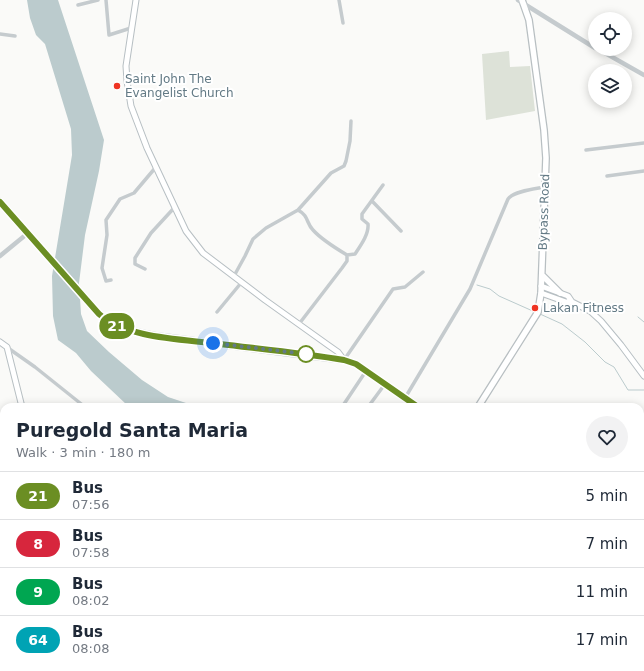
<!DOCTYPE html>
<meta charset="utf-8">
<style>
:root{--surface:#fff;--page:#f2f2f3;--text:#1f2937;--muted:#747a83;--line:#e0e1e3}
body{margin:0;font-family:"DejaVu Sans",sans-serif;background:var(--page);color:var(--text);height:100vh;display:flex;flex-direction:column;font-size:15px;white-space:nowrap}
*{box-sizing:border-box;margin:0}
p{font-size:13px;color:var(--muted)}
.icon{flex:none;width:22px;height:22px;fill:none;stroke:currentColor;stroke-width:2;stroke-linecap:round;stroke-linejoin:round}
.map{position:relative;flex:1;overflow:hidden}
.side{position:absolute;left:0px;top:403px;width:644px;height:268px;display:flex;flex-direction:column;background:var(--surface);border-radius:12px 12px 0 0;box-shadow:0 2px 10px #0003}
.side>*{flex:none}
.badge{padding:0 8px;border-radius:13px;font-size:14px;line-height:26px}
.tools{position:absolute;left:588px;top:12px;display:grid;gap:8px}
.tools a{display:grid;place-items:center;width:44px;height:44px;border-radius:50%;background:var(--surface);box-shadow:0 2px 10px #0003;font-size:20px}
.you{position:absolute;width:20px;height:20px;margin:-10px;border:3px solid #fff;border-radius:50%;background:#1a73e8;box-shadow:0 0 0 6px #1a73e833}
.map>.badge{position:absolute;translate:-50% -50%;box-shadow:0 0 0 2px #fff}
.round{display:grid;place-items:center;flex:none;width:42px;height:42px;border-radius:21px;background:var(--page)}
.head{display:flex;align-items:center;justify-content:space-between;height:68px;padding:0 16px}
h1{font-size:19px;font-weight:700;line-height:30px}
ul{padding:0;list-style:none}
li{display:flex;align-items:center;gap:12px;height:48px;padding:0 16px;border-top:1px solid var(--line)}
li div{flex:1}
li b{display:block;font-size:15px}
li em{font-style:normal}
li .badge{min-width:44px;font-weight:700;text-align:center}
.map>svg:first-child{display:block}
</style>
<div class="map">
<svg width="644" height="671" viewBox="0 0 644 671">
<rect width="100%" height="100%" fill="#fafaf8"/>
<path fill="#dde2d8" d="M 509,51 L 510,67 L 530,66 L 535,111 L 486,120 L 482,54 Z"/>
<path fill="#bbcbcd" d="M 27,0 L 58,0 L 104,140 L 99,171 L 85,235 L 79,283 L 81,314 L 87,331 L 109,352 L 142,380 L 168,397 L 198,407 L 133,407 L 127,405 L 91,371 L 76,353 L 58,340 L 53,316 L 52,276 L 72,155 L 71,129 L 45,44 L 36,35 L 30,18 Z
M 233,667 L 271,667 L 268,671 L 230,671 Z"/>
<path fill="#fafaf8" d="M 53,256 L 81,287 L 82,301 L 51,266 Z"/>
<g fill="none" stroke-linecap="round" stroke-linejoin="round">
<path stroke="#bbcbcd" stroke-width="1" d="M 477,285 L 490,289 L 499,296 L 535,312
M 540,314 L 562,324 L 585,342 L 605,362 L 614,367 L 628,390 L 644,390
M 638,317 L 644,322
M 644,425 L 643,432 L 644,433
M 0,604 L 4,605
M 157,667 L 162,671"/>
<g stroke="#b7bfc3" stroke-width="7">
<path id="secondary" d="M 136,0 L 126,66 L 127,81 L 131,106 L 147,148 L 186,231 L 203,253 L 265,300 L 328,345 L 338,352 L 344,360
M 541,286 L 568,296 L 572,302 L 590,311 L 601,321 L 621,345 L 644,376
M 541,293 L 566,302 L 572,302
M 0,342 L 7,347 L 22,407
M 91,667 L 92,671"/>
</g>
<g stroke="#b8bfc2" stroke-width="8">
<path id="primary" d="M 0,202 L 99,314 C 116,328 135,332 156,336 L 344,360 L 356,364 L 418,407
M 542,275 L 560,293
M 478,407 L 538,312 L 541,293 L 546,158 L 544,130 L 529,20 L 522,0
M 563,671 L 563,667"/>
</g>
<path stroke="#c5cbce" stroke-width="3.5" d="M 106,0 L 109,35 L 131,28
M 339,0 L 343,23
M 78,5 L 98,0
M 0,34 L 15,36
M 586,150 L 644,143
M 607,176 L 644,171
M 372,201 L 401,231
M 298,210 L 331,173 L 344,166 L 346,161 L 350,141 L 351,121
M 145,269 L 135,264 L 135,258 L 151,233 L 174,208
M 234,276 L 245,256 L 253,239 L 266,228 L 298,210 C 309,216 306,223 313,230 C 321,239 337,249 347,255 L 355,254 C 361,245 369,234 368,224 L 362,219 L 362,214 L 383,185
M 111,280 L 106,281 L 102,268 L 107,235 L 106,220 L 120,199 L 134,193 L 156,167
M 217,312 L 241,283
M 299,324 L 342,268 L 347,261 L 347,255
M 8,348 L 35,367 L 85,407
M 344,360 L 393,289 L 405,287 L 423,272
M 405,398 L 470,289 L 508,199 C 514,191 535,189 545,187
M 342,407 L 366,371
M 368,407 L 385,384
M 640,483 L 641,483
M 0,501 L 4,500
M 640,630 L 644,632
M 0,633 L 4,633
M 349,671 L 362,667"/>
<path stroke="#c5cbce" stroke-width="4.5" d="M 518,0 L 595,48
M 598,49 L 644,75
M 0,256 L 28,233"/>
<use href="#secondary" stroke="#fff" stroke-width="5"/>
<use href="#primary" stroke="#fff" stroke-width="5.5"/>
</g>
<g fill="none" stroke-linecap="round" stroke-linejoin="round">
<g stroke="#fff" stroke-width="9">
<path id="line" d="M 0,202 L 99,314 C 128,339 183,339 220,344 C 261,349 303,353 344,360 L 356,364 L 418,407"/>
</g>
<use href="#line" stroke="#6b8e23" stroke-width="6"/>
<path stroke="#637a85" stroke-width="4" stroke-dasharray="0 7.2" d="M 213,343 L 306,354"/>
</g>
<g fill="#ef3423" stroke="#fff" stroke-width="1.5">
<circle cx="117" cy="86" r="4"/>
<circle cx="535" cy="308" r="4"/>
</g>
<circle fill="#fff" stroke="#6b8e23" stroke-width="2" cx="306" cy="354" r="8"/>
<g text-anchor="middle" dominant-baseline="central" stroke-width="4" stroke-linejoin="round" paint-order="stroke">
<g font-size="12" fill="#637a85" stroke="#fff" text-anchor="start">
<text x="125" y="79">Saint John The<tspan x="125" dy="14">Evangelist Church</tspan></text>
<text x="543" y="308">Lakan Fitness</text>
</g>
<g font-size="12" fill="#637a85" stroke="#fff">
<text transform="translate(544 212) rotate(-88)">Bypass Road</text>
</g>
</g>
</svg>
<div class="tools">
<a><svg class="icon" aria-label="locate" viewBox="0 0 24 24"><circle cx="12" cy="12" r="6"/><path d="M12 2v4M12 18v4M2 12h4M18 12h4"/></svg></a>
<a><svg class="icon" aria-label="layers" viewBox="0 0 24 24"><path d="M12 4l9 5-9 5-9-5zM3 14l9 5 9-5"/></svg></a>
</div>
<div class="you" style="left:213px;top:343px"></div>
<b class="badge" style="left:117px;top:326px;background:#6b8e23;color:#fff">21</b>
<section class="side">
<div class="head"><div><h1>Puregold Santa Maria</h1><p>Walk · 3 min · 180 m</p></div><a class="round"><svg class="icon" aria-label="heart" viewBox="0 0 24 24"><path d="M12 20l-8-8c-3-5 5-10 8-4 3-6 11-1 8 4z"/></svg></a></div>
<ul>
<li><span class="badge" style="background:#6b8e23;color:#fff">21</span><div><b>Bus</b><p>07:56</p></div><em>5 min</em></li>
<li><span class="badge" style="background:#d7263d;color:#fff">8</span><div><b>Bus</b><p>07:58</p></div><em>7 min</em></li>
<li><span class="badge" style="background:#00a651;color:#fff">9</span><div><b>Bus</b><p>08:02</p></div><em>11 min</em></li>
<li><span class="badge" style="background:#00a3b4;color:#fff">64</span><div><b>Bus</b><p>08:08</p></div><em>17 min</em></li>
</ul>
</section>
</div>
